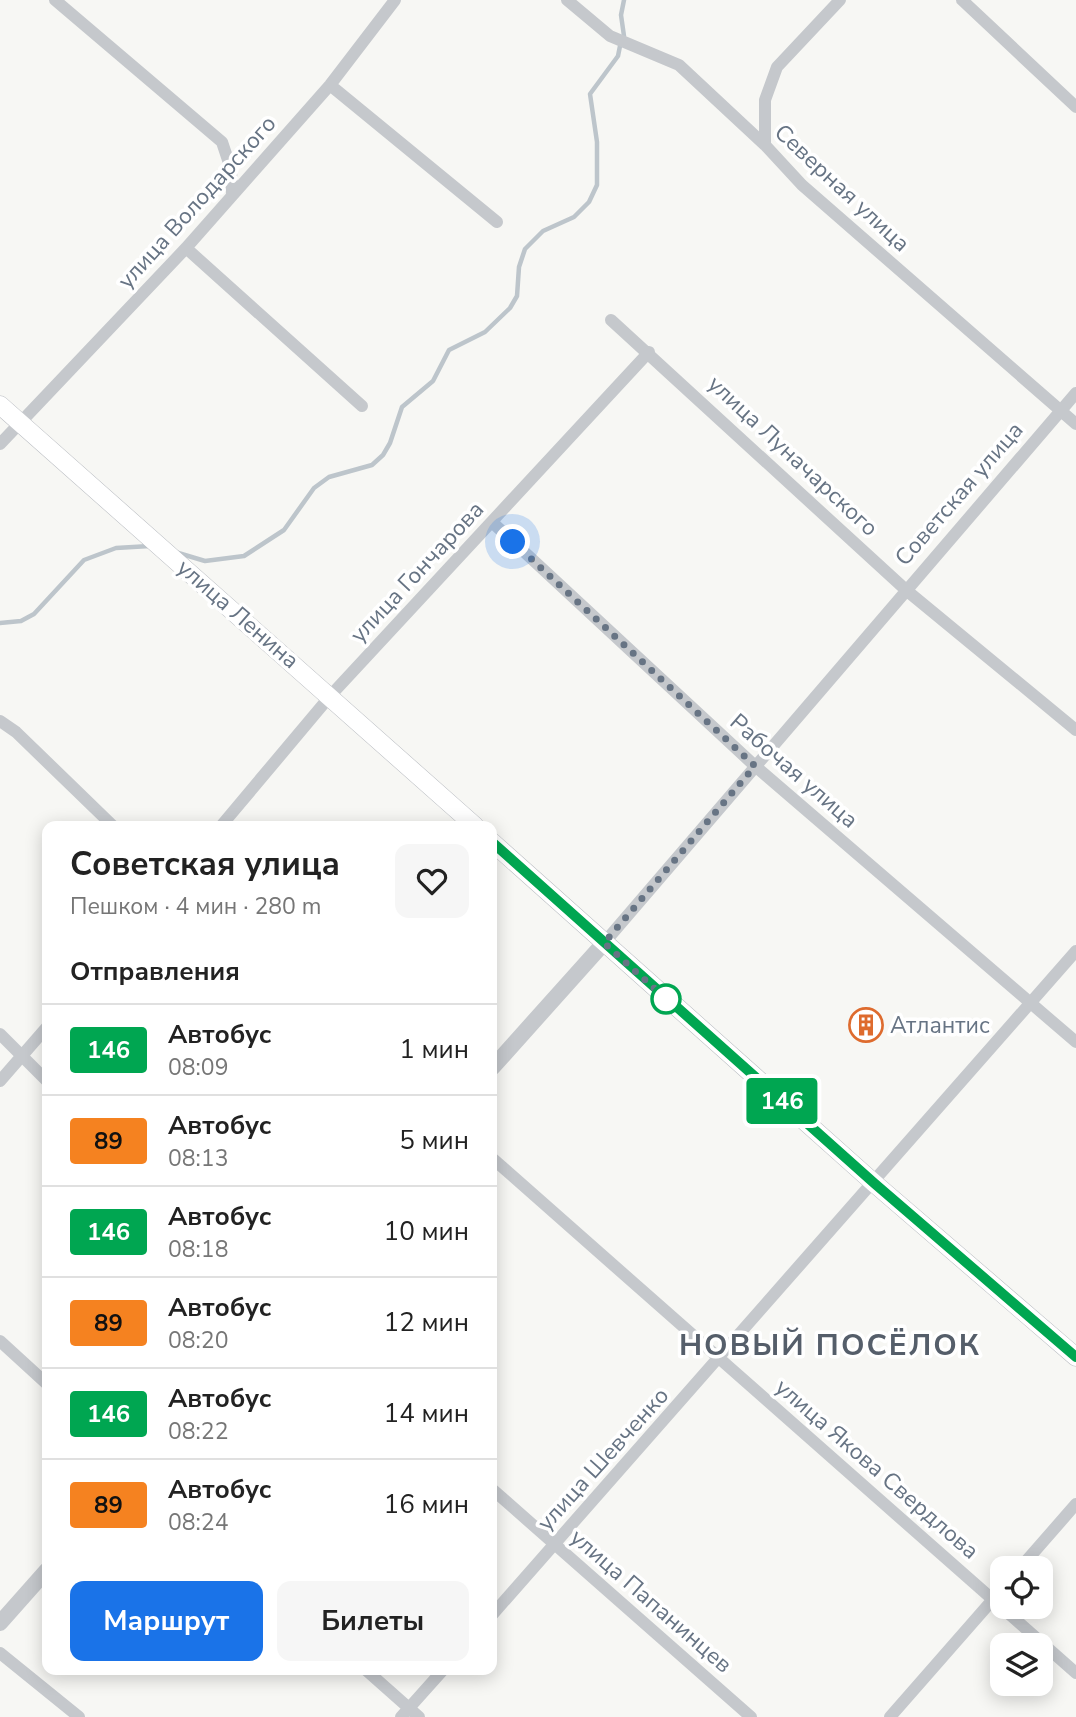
<!DOCTYPE html>
<html lang="ru">
<meta charset="utf-8">
<style>
:root{--surface:#fff;--page:#f6f6f6;--text:#222;--muted:#767676;--line:#e0e0e0;--accent:#1a73e8}
body{margin:0;font-family:"Nunito Sans",sans-serif;background:var(--page);color:var(--text);height:100vh;display:flex;flex-direction:column;font-size:26px;white-space:nowrap}
*{box-sizing:border-box;margin:0}
p{font-size:23px;color:var(--muted)}
.icon{flex:none;width:38px;height:38px;fill:none;stroke:currentColor;stroke-width:2;stroke-linecap:round;stroke-linejoin:round}
.map{position:relative;flex:1;overflow:hidden}
.sheet{position:absolute;left:42px;top:821px;width:455px;height:854px;display:flex;flex-direction:column;background:var(--surface);border-radius:14px;box-shadow:0 4px 18px #0003}
.sheet>*{flex:none}
.badge{padding:0 14px;border-radius:5px;font-size:24px;line-height:46px}
.controls{position:absolute;left:990px;top:1556px;display:grid;gap:14px}
.controls a{display:grid;place-items:center;width:63px;height:63px;border-radius:14px;background:var(--surface);box-shadow:0 4px 18px #0003;font-size:35px}
.you{position:absolute;width:35px;height:35px;margin:-18px;border:5px solid #fff;border-radius:50%;background:#1a73e8;box-shadow:0 0 0 10px #1a73e833}
.map>.badge{position:absolute;translate:-50% -50%;box-shadow:0 0 0 4px #fff}
h2{padding:0 28px;font-size:26px;line-height:63px}
.round{display:grid;place-items:center;flex:none;width:74px;height:74px;border-radius:14px;background:var(--page)}
.headline{display:flex;align-items:center;justify-content:space-between;height:119px;padding:0 28px}
h1{font-size:33px;font-weight:700;line-height:52px}
.button{display:flex;gap:14px;margin-top:auto;padding:14px 28px}
.button a{flex:1;height:80px;border-radius:14px;background:var(--accent);color:#fff;font-size:28px;font-weight:700;line-height:80px;text-align:center}
.button a+a{background:var(--page);color:var(--text)}
ul{padding:0;list-style:none}
li{display:flex;align-items:center;gap:21px;height:91px;padding:0 28px;border-top:2px solid var(--line)}
li div{flex:1}
li b{display:block;font-size:26px}
li em{font-style:normal}
li .badge{min-width:77px;font-weight:700;text-align:center}
.map>svg:first-child{display:block}
</style>
<div class="map">
<svg width="1076" height="1717" viewBox="0 0 1076 1717">
<rect width="100%" height="100%" fill="#f7f7f4"/>
<g fill="none" stroke-linecap="round" stroke-linejoin="round">
<path stroke="#bdc5cb" stroke-width="4.5" d="M 624,36 L 621,15 L 624,0
M 175,552 L 205,561 L 244,556 L 284,530 L 314,488 L 329,477 L 372,465 L 383,455 L 390,443 L 402,407 L 433,381 L 449,350 L 485,332 L 510,308 L 517,296 L 519,267 L 525,249 L 543,231 L 574,217 L 589,202 L 597,185 L 597,142 L 590,94 L 618,56 L 620,46
M 0,623 L 21,621 L 34,614 L 84,560 L 116,548 L 150,546"/>
<g stroke="#b8bbc0" stroke-width="19">
<path id="secondary" d="M 0,405 L 475,826
M 492,842 L 874,1183 L 1076,1357"/>
</g>
<path stroke="#c5c8cc" stroke-width="12" d="M 55,0 L 222,142 L 231,169 L 232,195
M 567,0 L 610,36 L 679,65 L 765,145 L 802,185 L 1076,424
M 962,0 L 1076,107
M 330,85 L 497,222
M 765,145 L 765,100 L 777,67 L 840,0
M 186,248 L 362,406
M 611,320 L 906,590 L 1076,730
M 0,444 L 186,248 L 330,85 L 395,0
M 493,523 L 755,766 L 1076,1042
M 0,721 L 16,732 L 113,826
M 221,826 L 331,695 L 649,352
M 604,943 L 1076,393
M 0,1034 L 47,1081
M 0,1081 L 47,1027
M 492,1158 L 1076,1673
M 0,1341 L 47,1384
M 492,1489 L 751,1717
M 1020,1568 L 1076,1504
M 492,1615 L 1076,951
M 0,1653 L 79,1717
M 366,1670 L 419,1717
M 401,1717 L 443,1670
M 890,1717 L 1003,1588"/>
<path stroke="#c5c8cc" stroke-width="16" d="M 492,1068 L 604,943
M 0,1623 L 47,1570"/>
<use href="#secondary" stroke="#fff" stroke-width="18"/>
</g>
<g fill="none" stroke-linecap="round" stroke-linejoin="round">
<g stroke="#fff" stroke-width="16">
<path id="line" d="M 492,842 L 874,1183 L 1076,1357"/>
</g>
<use href="#line" stroke="#00a651" stroke-width="10"/>
<path stroke="#677484" stroke-width="7" stroke-dasharray="0 12.6" d="M 513,542 L 755,766 L 604,943 L 666,999"/>
</g>
<defs>
<g id="building-ring" transform="scale(1.75)"><circle r="9.5" fill="#fff" stroke="#de6b2e" stroke-width="1.5"/><path d="M-4-6H4V6H1V3H-1V6H-4ZM-2.5-4.3h1.7v1.8h-1.7ZM.8-4.3h1.7v1.8H.8ZM-2.5-1h1.7V.8h-1.7ZM.8-1h1.7V.8H.8Z" fill="#de6b2e"/></g>
</defs>
<g fill-rule="evenodd">
<use href="#building-ring" x="866" y="1025"/>
</g>
<circle fill="#fff" stroke="#00a651" stroke-width="3.5" cx="666" cy="999" r="14"/>
<g text-anchor="middle" dominant-baseline="central" stroke-width="7" stroke-linejoin="round" paint-order="stroke">
<g font-size="23" fill="#677484" stroke="#fff">
<text transform="translate(842 188) rotate(43)">Северная улица</text>
<text transform="translate(197 202) rotate(-48)">улица Володарского</text>
<text transform="translate(793 456) rotate(43)">улица Луначарского</text>
<text transform="translate(959 494) rotate(-49)">Советская улица</text>
<text transform="translate(417 572) rotate(-47)">улица Гончарова</text>
<text transform="translate(238 614) rotate(41)">улица Ленина</text>
<text transform="translate(794 771) rotate(41)">Рабочая улица</text>
<text transform="translate(603 1459) rotate(-48)">улица Шевченко</text>
<text transform="translate(877 1469) rotate(41)">улица Якова Свердлова</text>
<text transform="translate(651 1601) rotate(41)">улица Папанинцев</text>
</g>
<g font-size="23" fill="#677484" stroke="#fff" text-anchor="start">
<text x="890" y="1025">Атлантис</text>
</g>
<g font-size="30" font-weight="bold" letter-spacing="2" fill="#555e6a" stroke="#fff">
<text x="830" y="1345">НОВЫЙ ПОСЁЛОК</text>
</g>
</g>
</svg>
<div class="controls">
<a><svg class="icon" aria-label="locate" viewBox="0 0 24 24"><circle cx="12" cy="12" r="6"/><path d="M12 2v4M12 18v4M2 12h4M18 12h4"/></svg></a>
<a><svg class="icon" aria-label="layers" viewBox="0 0 24 24"><path d="M12 4l9 5-9 5-9-5zM3 14l9 5 9-5"/></svg></a>
</div>
<div class="you" style="left:513px;top:542px"></div>
<b class="badge" style="left:782px;top:1101px;background:#00a651;color:#fff">146</b>
<section class="sheet">
<div class="headline"><div><h1>Советская улица</h1><p>Пешком · 4 мин · 280 m</p></div><a class="round"><svg class="icon" aria-label="heart" viewBox="0 0 24 24"><path d="M12 20l-8-8c-3-5 5-10 8-4 3-6 11-1 8 4z"/></svg></a></div>
<h2>Отправления</h2>
<ul>
<li><span class="badge" style="background:#00a651;color:#fff">146</span><div><b>Автобус</b><p>08:09</p></div><em>1 мин</em></li>
<li><span class="badge" style="background:#f58220;color:#111">89</span><div><b>Автобус</b><p>08:13</p></div><em>5 мин</em></li>
<li><span class="badge" style="background:#00a651;color:#fff">146</span><div><b>Автобус</b><p>08:18</p></div><em>10 мин</em></li>
<li><span class="badge" style="background:#f58220;color:#111">89</span><div><b>Автобус</b><p>08:20</p></div><em>12 мин</em></li>
<li><span class="badge" style="background:#00a651;color:#fff">146</span><div><b>Автобус</b><p>08:22</p></div><em>14 мин</em></li>
<li><span class="badge" style="background:#f58220;color:#111">89</span><div><b>Автобус</b><p>08:24</p></div><em>16 мин</em></li>
</ul>
<div class="button"><a>Маршрут</a><a>Билеты</a></div>
</section>
</div>
